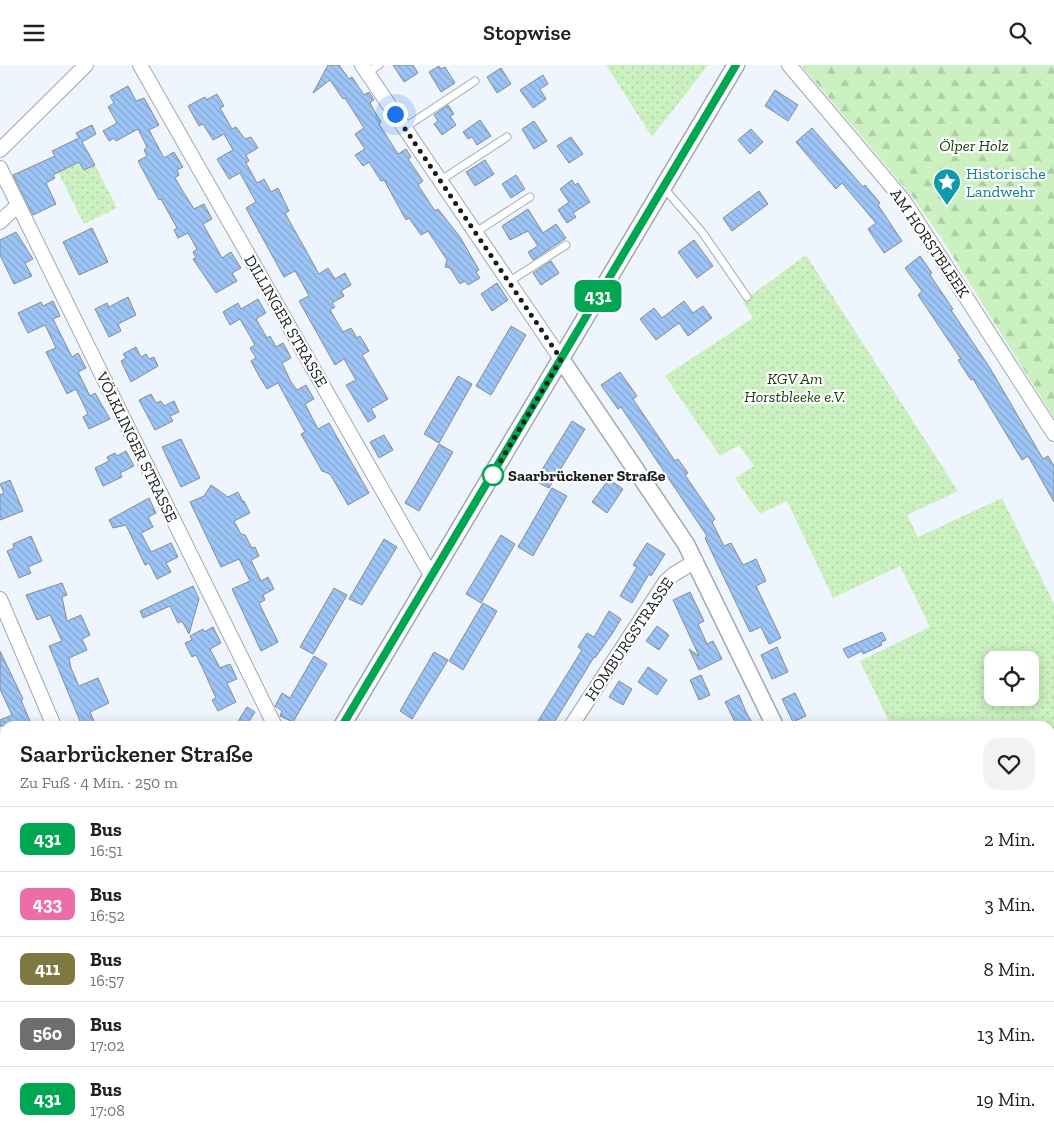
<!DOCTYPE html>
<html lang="de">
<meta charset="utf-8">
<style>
:root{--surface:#fff;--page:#f2f2f2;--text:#202124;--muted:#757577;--line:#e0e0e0}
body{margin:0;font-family:"Zilla Slab",serif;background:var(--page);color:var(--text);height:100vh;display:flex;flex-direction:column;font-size:19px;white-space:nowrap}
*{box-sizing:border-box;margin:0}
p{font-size:16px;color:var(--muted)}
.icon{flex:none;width:28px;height:28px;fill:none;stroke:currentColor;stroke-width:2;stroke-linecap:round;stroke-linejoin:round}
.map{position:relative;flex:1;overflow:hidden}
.drawer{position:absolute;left:0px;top:656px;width:1055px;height:421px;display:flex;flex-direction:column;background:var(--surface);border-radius:15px 15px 0 0;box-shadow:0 2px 12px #0003}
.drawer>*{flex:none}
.badge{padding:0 10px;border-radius:8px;font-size:18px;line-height:32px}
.buttons{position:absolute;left:984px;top:586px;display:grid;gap:10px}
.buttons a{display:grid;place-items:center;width:55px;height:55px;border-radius:10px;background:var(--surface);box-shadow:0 2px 12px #0003;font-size:25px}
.you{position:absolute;width:25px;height:25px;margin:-12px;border:4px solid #fff;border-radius:50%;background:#1a73e8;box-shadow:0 0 0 8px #1a73e833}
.map>.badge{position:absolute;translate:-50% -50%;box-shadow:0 0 0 2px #fff}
.round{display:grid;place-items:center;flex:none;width:52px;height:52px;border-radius:15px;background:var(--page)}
.summary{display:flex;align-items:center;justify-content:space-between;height:85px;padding:0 20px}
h1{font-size:24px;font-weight:600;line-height:38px}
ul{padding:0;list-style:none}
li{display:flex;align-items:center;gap:15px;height:65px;padding:0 20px;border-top:1px solid var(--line)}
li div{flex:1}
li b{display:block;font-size:19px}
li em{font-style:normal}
li .badge{min-width:55px;font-weight:700;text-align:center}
header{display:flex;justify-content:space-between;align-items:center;height:65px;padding:0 20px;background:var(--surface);font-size:22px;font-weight:600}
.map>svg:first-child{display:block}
</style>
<header><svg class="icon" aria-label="menu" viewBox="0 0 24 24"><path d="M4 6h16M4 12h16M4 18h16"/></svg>Stopwise<svg class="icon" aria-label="search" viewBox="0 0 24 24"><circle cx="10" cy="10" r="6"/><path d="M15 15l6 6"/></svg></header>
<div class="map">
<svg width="1054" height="1077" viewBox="0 0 1054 1077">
<defs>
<pattern id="grass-dots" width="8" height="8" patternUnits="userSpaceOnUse" patternTransform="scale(1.25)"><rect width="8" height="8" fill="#ccf1c1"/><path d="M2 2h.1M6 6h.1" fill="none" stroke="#afcea5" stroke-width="1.8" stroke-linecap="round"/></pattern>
<pattern id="forest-firs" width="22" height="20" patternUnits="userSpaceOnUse" patternTransform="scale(1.25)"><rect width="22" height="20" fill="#ccf1c1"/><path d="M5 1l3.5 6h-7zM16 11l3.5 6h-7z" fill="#afcea5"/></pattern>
<pattern id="building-back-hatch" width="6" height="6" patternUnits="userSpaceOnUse" patternTransform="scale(1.25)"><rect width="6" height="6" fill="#9cc4f6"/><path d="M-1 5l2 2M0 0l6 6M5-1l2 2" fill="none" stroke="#86a8d2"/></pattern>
</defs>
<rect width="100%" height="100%" fill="#eef5fd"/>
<path fill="#f8e7d5" d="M 5,1037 L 5,1072 L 83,1073 L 85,1077 L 0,1077 L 0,1039 Z"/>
<path fill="url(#grass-dots)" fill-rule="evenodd" d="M 606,0 L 708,0 L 652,72 Z
M 78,94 L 84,105 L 95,100 L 117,143 L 84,159 L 58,107 Z
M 806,190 L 958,426 L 907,450 L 918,472 L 1002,433 L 1054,539 L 1054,668 L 1050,670 L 1050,661 L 891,661 L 860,596 L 930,562 L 900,501 L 833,533 L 787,436 L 760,449 L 735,413 L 754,401 L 739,380 L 720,391 L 665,311 L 753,253 L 743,236 ZM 992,595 L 1030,595 L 1030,632 L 992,632 Z
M 1050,752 L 1054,761 L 1054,1000 L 1050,991 Z"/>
<path fill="url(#forest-firs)" d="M 801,0 L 1054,0 L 1054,353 L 942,174 L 912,131 Z"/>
<path fill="url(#building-back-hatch)" stroke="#868c93" d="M 328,0 L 339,0 L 349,14 L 352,12 L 364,30 L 369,27 L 374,35 L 370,37 L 372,42 L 381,57 L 379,59 L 398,89 L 406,84 L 411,92 L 408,94 L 423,116 L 418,120 L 435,146 L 438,144 L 460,172 L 479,205 L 476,207 L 480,213 L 468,220 L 465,216 L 460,219 L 450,203 L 445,202 L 447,195 L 428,166 L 421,170 L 409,153 L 406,155 L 384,115 L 381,116 L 369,97 L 363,101 L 355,90 L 365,84 L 355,69 L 364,63 L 345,33 L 343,34 L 330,15 L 313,28 Z
M 393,0 L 413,0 L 418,8 L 404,17 Z
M 439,1 L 441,4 L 445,2 L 455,18 L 441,27 L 429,7 Z
M 501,3 L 511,19 L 497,28 L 487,12 Z
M 543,10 L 548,19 L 540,24 L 546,34 L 533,43 L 520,25 Z
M 128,21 L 136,36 L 144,33 L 159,60 L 149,65 L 164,93 L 174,87 L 183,102 L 177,105 L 179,110 L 175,113 L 184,128 L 194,144 L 204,139 L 212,154 L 203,159 L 222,193 L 231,187 L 241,203 L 232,208 L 237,216 L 216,228 L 193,194 L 196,193 L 193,187 L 197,184 L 188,168 L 178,173 L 174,165 L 177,163 L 161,134 L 159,135 L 138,96 L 147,91 L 144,85 L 147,82 L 138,64 L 116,76 L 114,73 L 109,76 L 103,66 L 117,58 L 108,42 L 114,38 L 110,31 Z
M 775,25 L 798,40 L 788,56 L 765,41 Z
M 217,29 L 224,41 L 220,43 L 232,64 L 236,62 L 245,74 L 251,72 L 258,83 L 246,90 L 249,96 L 246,98 L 257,118 L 264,114 L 271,127 L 278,123 L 289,146 L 285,148 L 319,209 L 328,203 L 335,214 L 345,208 L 351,220 L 341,226 L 344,231 L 332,238 L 335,242 L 330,245 L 343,267 L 351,263 L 357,273 L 360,271 L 369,286 L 362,290 L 388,334 L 371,344 L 376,352 L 368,357 L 346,320 L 356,315 L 344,294 L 335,300 L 299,236 L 309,231 L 302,218 L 295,206 L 284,212 L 246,143 L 256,137 L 240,108 L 229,114 L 217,94 L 233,85 L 224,69 L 213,75 L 203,59 L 199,61 L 188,41 L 205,32 L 206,35 Z
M 448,40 L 454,49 L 450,51 L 456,60 L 442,70 L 434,59 L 438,56 L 434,50 Z
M 480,55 L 491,71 L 477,80 L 472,72 L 468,74 L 463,67 Z
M 534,56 L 547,76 L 534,84 L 522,64 Z
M 92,60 L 96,69 L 82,77 L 95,100 L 84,105 L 79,97 L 53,110 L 55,113 L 46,118 L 56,139 L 33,150 L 13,110 L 55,91 L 52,86 L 79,73 L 76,68 Z
M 812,63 L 863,122 L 865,120 L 880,138 L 878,140 L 902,176 L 884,188 L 868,164 L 876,158 L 842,118 L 836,124 L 796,77 Z
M 751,64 L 763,77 L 750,89 L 738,75 Z
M 571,72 L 583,89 L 569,98 L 557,81 Z
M 485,95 L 494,109 L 475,121 L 466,107 Z
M 516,110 L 525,124 L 511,133 L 502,119 Z
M 572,115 L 575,120 L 578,118 L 590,137 L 573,148 L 576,152 L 567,158 L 558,145 L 569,137 L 560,124 Z
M 759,126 L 768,139 L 732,166 L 723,153 Z
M 528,144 L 543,168 L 556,159 L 566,173 L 533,195 L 528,187 L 538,181 L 528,166 L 510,175 L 502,161 Z
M 92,163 L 108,197 L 79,210 L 63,177 Z
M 16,167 L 33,194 L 25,198 L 32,211 L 14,219 L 0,190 L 0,175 Z
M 694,175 L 713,201 L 697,213 L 678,187 Z
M 920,191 L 932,208 L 930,210 L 953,244 L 951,245 L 990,303 L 1043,394 L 1048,391 L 1054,401 L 1054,437 L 1028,391 L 1022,395 L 973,314 L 971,315 L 958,295 L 961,294 L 918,230 L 922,226 L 905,203 Z
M 551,196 L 559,208 L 541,220 L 533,208 Z
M 497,218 L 508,235 L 492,246 L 481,229 Z
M 128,232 L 136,250 L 118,259 L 121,266 L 109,272 L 95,244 L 107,238 L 109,242 Z
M 258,234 L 266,248 L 256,254 L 267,273 L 270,271 L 276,282 L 283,278 L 287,285 L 291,293 L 282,298 L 291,317 L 297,325 L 306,320 L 314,334 L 305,339 L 318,364 L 329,358 L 369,428 L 348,440 L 330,409 L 322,406 L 301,369 L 305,367 L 278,318 L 267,324 L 259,311 L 251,296 L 256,293 L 250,283 L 255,280 L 240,254 L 230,260 L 223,247 L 238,238 L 241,244 Z
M 53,236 L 60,251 L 53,254 L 72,292 L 78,288 L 86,303 L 78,307 L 90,331 L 95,328 L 110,354 L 89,364 L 83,352 L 88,349 L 76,324 L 67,329 L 46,287 L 56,283 L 45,260 L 28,268 L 18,248 L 41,237 L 43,241 Z
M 684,236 L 693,248 L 703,241 L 712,253 L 688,271 L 679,258 L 656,275 L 640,254 L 654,243 L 662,253 Z
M 511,261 L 526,270 L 491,330 L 476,321 Z
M 136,282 L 141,292 L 146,289 L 149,294 L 154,292 L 158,301 L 131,317 L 121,296 L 126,293 L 123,289 Z
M 620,307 L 637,331 L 633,334 L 675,396 L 678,394 L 688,408 L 685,410 L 715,454 L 712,457 L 724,481 L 731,478 L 743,500 L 756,494 L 766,516 L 756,521 L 781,573 L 769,579 L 761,562 L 750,567 L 705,473 L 707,471 L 621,342 L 618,344 L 601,320 Z
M 458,311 L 472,319 L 439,378 L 424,369 Z
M 151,329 L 156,338 L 161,336 L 164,341 L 174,336 L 179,347 L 170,351 L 173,356 L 155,365 L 139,335 Z
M 572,356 L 585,364 L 549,423 L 535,416 Z
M 384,370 L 393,385 L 379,393 L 370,377 Z
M 181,374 L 200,413 L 181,422 L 162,382 Z
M 439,379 L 453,387 L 419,446 L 405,438 Z
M 126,386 L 134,401 L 120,408 L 122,412 L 103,421 L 95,403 L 109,396 L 107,392 L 115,388 L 117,391 Z
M 609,414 L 623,424 L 607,448 L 592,437 Z
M 10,415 L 23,446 L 0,455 L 0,430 L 4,428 L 0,419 Z
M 211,420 L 228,432 L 238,427 L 243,437 L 244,436 L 250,448 L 234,456 L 241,469 L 245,470 L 252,483 L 255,482 L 259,491 L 251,495 L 261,516 L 268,512 L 274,524 L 263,530 L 265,535 L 259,538 L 278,577 L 261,586 L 232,524 L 250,516 L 239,494 L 221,502 L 190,437 L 204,431 Z
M 552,423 L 567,431 L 533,491 L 518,482 Z
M 149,433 L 156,448 L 148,452 L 153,462 L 141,468 L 151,487 L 171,478 L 178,492 L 166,498 L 171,507 L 157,514 L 149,498 L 145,500 L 126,460 L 113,463 L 109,455 Z
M 501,470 L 515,479 L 481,538 L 466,529 Z
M 31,471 L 42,496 L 28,502 L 31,508 L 19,513 L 7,486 L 14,483 L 13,479 Z
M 384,474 L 397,482 L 362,540 L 349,534 Z
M 647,478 L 665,489 L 651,511 L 649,509 L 632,538 L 620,531 L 637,502 L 633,500 Z
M 62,518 L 67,530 L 62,532 L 67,556 L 81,550 L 90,570 L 82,574 L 87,585 L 69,593 L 71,603 L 79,621 L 98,613 L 109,638 L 90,647 L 96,661 L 82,661 L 49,581 L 62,576 L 50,550 L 37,555 L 26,530 Z
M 193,521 L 199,534 L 189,569 L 182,556 L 178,558 L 170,541 L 143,553 L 140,546 Z
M 334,523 L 347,530 L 313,589 L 300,582 Z
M 690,527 L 704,556 L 698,559 L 707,579 L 713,576 L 722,594 L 699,605 L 689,584 L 699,591 L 673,535 Z
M 483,538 L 497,546 L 463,605 L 449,596 Z
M 609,546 L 621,554 L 612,569 L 595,593 L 594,592 L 552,661 L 535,661 L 582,585 L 578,582 L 587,568 L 594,572 Z
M 657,561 L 669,570 L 659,585 L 646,576 Z
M 213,562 L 221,578 L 210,584 L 220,603 L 230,599 L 237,614 L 227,618 L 236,637 L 218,646 L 212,635 L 216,633 L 202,602 L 196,590 L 192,592 L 185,578 L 192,575 L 190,571 L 203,564 L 204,567 Z
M 882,567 L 886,575 L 881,577 L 882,580 L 863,589 L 862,586 L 848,593 L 843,584 Z
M 777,582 L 788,607 L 772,614 L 761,590 Z
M 0,586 L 23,634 L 21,635 L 32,661 L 0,661 L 0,655 L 12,650 L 0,624 Z
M 434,587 L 448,595 L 412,654 L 400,646 Z
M 314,591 L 327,599 L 293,657 L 280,651 L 282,646 L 275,641 L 282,628 L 290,633 Z
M 648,602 L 667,615 L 657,630 L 638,617 Z
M 701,610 L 710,630 L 699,635 L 690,615 Z
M 619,616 L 632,624 L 623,640 L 609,632 Z
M 795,628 L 806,651 L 793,657 L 782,634 Z
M 739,630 L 746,647 L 754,661 L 737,661 L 725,637 Z
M 247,642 L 255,647 L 246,661 L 242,661 L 237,658 Z"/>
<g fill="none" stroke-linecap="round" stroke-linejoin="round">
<g stroke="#a2a8b0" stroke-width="9">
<path id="service" d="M 367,8 L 379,0
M 404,63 L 475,16
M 441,115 L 507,72
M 663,122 L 702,167 L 747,232
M 476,167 L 530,132
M 510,216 L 566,180
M 1050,677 L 1054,675"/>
</g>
<g stroke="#a2a8b0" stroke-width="16">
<path id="minor" d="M 140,0 L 432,512
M 362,0 L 561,294
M 789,0 L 904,136 L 1054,369
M 0,85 L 86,0
M 0,103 L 275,661
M 0,157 L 18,140
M 0,534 L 54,661
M 571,661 L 666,516 L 674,509 L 696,496
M 0,809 L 5,807
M 0,987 L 5,985
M 0,1010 L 5,1008
M 479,1072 L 490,1077
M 897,1072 L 908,1077
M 356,1077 L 358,1072"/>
</g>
<g stroke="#a2a8b0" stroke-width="19">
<path id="tertiary" d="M 561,294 L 686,479 L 775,661
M 342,661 L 736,0
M 973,1072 L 975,1077
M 145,1077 L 146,1072"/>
</g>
<use href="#service" stroke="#fff" stroke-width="7"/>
<use href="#minor" stroke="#fff" stroke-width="14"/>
<use href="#tertiary" stroke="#fff" stroke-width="16"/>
</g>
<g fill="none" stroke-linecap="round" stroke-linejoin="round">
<g stroke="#fff" stroke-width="11">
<path id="line" d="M 342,661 L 736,0"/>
</g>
<use href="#line" stroke="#00a651" stroke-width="8"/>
<path stroke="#191b1e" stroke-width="5" stroke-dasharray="0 9" d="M 395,49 L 561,294 L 490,414 L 493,410"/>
</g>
<defs>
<g id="sight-pin" transform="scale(1.4375)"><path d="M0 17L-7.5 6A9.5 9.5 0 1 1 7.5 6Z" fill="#0f9aa8" stroke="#fff"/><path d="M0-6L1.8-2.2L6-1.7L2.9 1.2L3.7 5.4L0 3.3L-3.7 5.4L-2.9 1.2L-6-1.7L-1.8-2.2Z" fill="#fff"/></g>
</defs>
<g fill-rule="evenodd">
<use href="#sight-pin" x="947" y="117"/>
</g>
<circle fill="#fff" stroke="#00a651" stroke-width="2.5" cx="493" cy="410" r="10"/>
<g text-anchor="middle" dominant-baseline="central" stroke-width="4.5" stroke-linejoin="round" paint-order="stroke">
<g font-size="16" font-style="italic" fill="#1c410c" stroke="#fff">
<text x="974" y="80">Ölper Holz</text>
<text x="795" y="313">KGV Am<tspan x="795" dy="18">Horstbleeke e.V.</tspan></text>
</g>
<g font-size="16" fill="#0d838f" stroke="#fff" text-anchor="start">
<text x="966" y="108">Historische<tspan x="966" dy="18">Landwehr</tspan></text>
</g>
<g font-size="16" fill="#191b1e" stroke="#fff">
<text transform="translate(930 178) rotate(56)">AM HORSTBLEEK</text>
<text transform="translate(286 256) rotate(60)">DILLINGER STRASSE</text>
<text transform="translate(137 382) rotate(64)">VÖLKLINGER STRASSE</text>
<text transform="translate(629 574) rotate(-56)">HOMBURGSTRASSE</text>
</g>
<g font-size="16" font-weight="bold" fill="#191b1e" stroke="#fff" text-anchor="start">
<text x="508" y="410">Saarbrückener Straße</text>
</g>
</g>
</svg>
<div class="buttons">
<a><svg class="icon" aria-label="locate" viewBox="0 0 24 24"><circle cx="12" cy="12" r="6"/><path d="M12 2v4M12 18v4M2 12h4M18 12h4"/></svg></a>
</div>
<div class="you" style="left:395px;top:49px"></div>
<b class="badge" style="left:598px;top:231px;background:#00a651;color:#fff">431</b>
<section class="drawer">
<div class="summary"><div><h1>Saarbrückener Straße</h1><p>Zu Fuß · 4 Min. · 250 m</p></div><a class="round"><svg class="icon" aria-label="heart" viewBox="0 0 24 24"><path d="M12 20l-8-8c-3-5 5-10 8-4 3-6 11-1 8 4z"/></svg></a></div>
<ul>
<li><span class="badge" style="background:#00a651;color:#fff">431</span><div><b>Bus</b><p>16:51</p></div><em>2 Min.</em></li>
<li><span class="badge" style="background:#ed6ea7;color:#fff">433</span><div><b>Bus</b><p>16:52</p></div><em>3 Min.</em></li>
<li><span class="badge" style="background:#7e7940;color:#fff">411</span><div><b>Bus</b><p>16:57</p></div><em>8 Min.</em></li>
<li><span class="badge" style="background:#6e6e6e;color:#fff">560</span><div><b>Bus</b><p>17:02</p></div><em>13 Min.</em></li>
<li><span class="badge" style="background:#00a651;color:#fff">431</span><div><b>Bus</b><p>17:08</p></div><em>19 Min.</em></li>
</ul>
</section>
</div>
